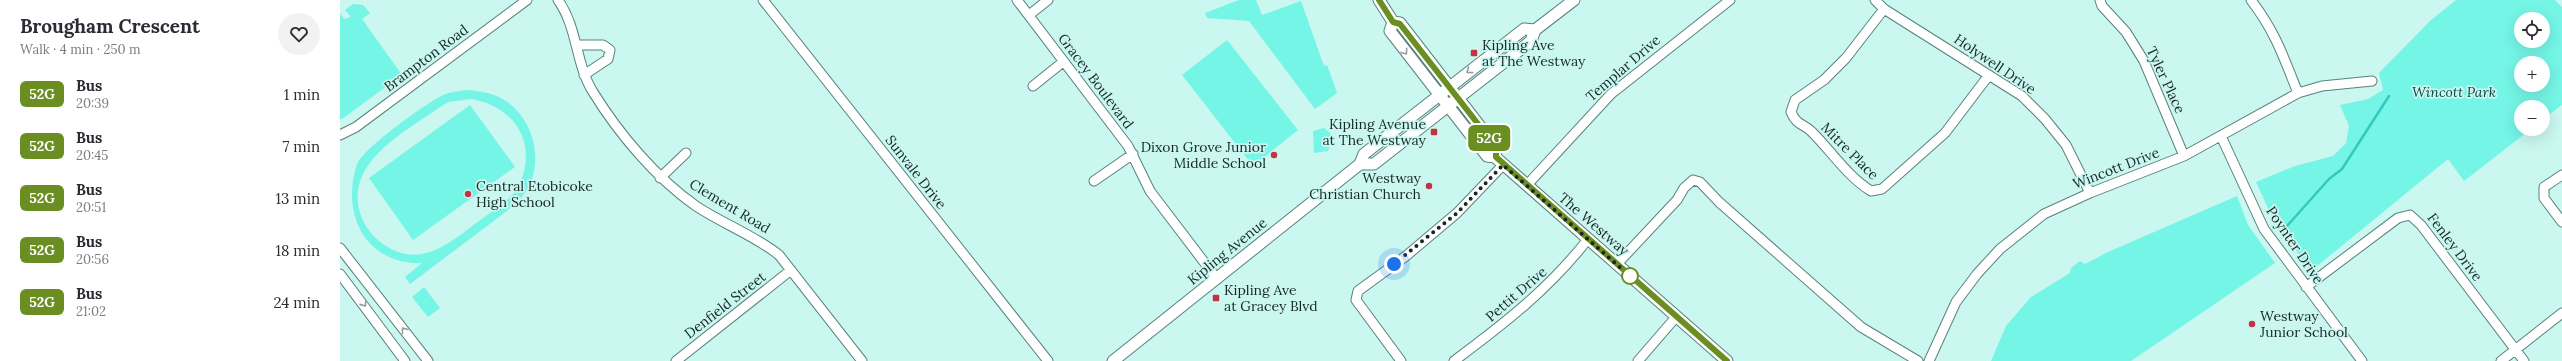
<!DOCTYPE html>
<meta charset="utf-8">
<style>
:root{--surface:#fff;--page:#f2f2f3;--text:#2b2b33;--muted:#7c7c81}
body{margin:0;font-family:Lora,serif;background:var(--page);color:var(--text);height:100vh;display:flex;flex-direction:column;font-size:15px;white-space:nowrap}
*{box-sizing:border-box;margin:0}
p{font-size:13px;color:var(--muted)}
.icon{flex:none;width:22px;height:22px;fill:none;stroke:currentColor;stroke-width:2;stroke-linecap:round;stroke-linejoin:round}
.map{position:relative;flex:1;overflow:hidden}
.panel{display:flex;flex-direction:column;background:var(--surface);width:340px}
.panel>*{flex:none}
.badge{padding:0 8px;border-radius:6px;font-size:14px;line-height:26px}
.tools{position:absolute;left:2174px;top:12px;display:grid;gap:8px}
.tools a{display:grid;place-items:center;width:36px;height:36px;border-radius:50%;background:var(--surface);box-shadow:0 4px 16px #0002;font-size:20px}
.you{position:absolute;width:20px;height:20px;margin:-10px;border:3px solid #fff;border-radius:50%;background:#1a73e8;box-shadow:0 0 0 6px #1a73e833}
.map>.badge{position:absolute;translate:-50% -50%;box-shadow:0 0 0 2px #fff}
.round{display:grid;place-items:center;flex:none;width:42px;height:42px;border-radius:21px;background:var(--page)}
.headline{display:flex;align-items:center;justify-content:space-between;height:68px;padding:0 20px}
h1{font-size:19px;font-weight:700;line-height:30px}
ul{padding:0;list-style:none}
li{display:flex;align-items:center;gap:12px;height:52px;padding:0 20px}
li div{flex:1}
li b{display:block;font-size:15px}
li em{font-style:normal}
li .badge{min-width:44px;font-weight:700;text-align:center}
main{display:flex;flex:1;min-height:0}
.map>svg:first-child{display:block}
</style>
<main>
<section class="panel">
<div class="headline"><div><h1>Brougham Crescent</h1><p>Walk · 4 min · 250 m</p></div><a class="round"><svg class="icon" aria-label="heart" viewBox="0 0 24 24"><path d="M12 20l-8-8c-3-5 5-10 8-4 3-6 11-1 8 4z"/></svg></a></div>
<ul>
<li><span class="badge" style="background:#6b8e23;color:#fff">52G</span><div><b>Bus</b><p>20:39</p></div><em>1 min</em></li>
<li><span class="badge" style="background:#6b8e23;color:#fff">52G</span><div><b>Bus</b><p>20:45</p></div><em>7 min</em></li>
<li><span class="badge" style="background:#6b8e23;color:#fff">52G</span><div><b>Bus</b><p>20:51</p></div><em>13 min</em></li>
<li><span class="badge" style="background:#6b8e23;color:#fff">52G</span><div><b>Bus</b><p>20:56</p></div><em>18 min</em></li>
<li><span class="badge" style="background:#6b8e23;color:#fff">52G</span><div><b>Bus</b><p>21:02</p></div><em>24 min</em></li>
</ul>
</section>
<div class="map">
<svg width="2222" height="361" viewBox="0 0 2222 361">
<rect width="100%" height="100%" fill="#caf7f0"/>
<path fill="#75f5e6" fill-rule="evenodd" d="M 899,0 L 916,0 L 922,15 L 961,1 L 984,66 L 987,65 L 997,93 L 975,109 L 909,21 L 867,18 L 865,13 Z
M 2116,0 L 2215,0 L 2222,7 L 2222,105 L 2203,119 L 2203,107 L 2181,107 L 2181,129 L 2191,129 L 2124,181 L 2108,159 L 1971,271 L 1933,219 L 1916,182 L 1955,166 L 1993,156 L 2006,143 L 2009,126 L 2000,105 L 2028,99 L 2043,90 L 2039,73 L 2090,21 ZM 2181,19 L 2203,19 L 2203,41 L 2181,41 ZM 2181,63 L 2203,63 L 2203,85 L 2181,85 Z
M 13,4 L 23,5 L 30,13 L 22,19 L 62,75 L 2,119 L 0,119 L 0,13 L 4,19 L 11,17 L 5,10 Z
M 887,40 L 958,130 L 913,166 L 842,75 Z
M 127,90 C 136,91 146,92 154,95 C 189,108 205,153 189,186 C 185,196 175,203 167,211 L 70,284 L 65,277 L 82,263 C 27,265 0,215 17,164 C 25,147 85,104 103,95 C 110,92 119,91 127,90 ZM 131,99 C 173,106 198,141 180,183 C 174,198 156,208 143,218 C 110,242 80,273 39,241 C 28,232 19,217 18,203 C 13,157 70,129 100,107 L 108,102 Z
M 130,105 L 175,167 L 73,240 L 29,178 Z
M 984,128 L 991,134 L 992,140 L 988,151 L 974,153 L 973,131 Z
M 1897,196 L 1908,225 L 1935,263 L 1791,361 L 1651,361 L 1666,326 L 1691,297 L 1730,273 L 1731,268 L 1740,261 L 1745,264 L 1768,252 Z
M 84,287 L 100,308 L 88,317 L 72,297 Z"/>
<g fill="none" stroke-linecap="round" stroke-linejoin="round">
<path stroke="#33c9bb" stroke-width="2.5" d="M 1947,226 L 1989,179 L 2002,169 L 2049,96"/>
<g stroke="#59827c" stroke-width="11">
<path id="minor" d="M 218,0 C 238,28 235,63 253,92 C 279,134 316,178 356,206 C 383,224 414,235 439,255 L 522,361
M 423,0 L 708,361
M 677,0 L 788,146 L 810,191 L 877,279
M 1535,0 L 1544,9 L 1682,96 L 1705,119 L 1726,145 L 1750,193
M 1760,0 L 1762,6 L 1786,32 L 1804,61 L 1844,156
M 1911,0 C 1936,33 1943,56 1958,93
M 1544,9 L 1506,58 L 1484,80 L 1455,100 L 1451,112 C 1457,126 1463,123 1472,132 C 1492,152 1508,177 1531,191 L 1542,189 L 1605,133 L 1649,75
M 689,15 L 708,0
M 236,45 L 263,45 L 270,50 L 268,59 L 244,75
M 693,86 L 723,62
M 0,135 L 16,127 L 187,0
M 1881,136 L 1924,229 L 2022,361
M 2222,175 L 2204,187 L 2204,198 L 2222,222
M 320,178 L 346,153
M 754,181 L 793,154
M 1187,185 L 1271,94 L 1390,0
M 0,248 L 88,361
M 1277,264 L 1337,200 L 1344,188 L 1353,180 L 1360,182 L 1379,202 L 1521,327 L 1578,361
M 0,274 L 65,361
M 1966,287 L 2058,218 L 2070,215 L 2081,225 L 2184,361
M 336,361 L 451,270
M 1061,361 L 1016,300 L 1018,291 L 1066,256 L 1117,213 L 1163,165
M 1114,361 C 1164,324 1210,288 1248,239
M 1298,361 L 1336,317
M 1589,361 L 1616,302 L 1637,274 L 1660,249 L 1704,214 L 1750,193 L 1844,156 L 1958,93 L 1982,86 L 2032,81
M 2161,361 L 2222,313"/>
</g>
<g stroke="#59827c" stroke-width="13">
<path id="major" d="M 1039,0 L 1053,22 L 1060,23 L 1156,147 L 1155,157
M 1053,22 L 1050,31 L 1147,156 L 1155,157 L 1387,361
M 1020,164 L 1034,164 L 1191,41 L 1195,30 L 1234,0
M 773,361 L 1020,164 L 1024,154 L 1184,29 L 1195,30"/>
</g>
<use href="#minor" stroke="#fff" stroke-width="9"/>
<use href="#major" stroke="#fff" stroke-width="11"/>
</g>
<defs><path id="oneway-chevron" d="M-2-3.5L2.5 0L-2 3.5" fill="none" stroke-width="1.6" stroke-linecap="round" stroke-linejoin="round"/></defs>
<g stroke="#969e9d">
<use href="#oneway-chevron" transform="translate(1065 52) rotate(54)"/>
<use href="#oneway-chevron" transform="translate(1129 71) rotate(143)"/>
<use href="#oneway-chevron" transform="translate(24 304) rotate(55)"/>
<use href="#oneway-chevron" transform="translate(64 330) rotate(-128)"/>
</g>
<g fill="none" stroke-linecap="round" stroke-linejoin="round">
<g stroke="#fff" stroke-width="9">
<path id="line" d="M 1039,0 L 1053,22 L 1060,24 L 1156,147 L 1156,157 L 1387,361"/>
</g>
<use href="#line" stroke="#6b8e23" stroke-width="6"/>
<path stroke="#162725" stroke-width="4" stroke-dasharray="0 7.2" d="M 1054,264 L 1117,213 L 1163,165 L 1290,276"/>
</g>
<g fill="#c43343" stroke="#caf7f0" stroke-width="1.5">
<rect x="1130" y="49" width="8" height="8" rx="2"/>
<rect x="1090" y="128" width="8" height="8" rx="2"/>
<circle cx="934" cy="155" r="4"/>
<circle cx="1089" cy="186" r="4"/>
<circle cx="128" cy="194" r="4"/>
<rect x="872" y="294" width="8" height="8" rx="2"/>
<circle cx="1912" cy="324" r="4"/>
</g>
<circle fill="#fff" stroke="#6b8e23" stroke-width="2" cx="1290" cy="276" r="8"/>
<g text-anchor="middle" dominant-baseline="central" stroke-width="3.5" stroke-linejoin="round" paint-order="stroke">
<g font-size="14" fill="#162725" stroke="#caf7f0" text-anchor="start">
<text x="1142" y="45">Kipling Ave<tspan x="1142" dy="16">at The Westway</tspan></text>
<text x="1086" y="124" text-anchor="end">Kipling Avenue<tspan x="1086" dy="16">at The Westway</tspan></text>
<text x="926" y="147" text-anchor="end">Dixon Grove Junior<tspan x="926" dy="16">Middle School</tspan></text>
<text x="1081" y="178" text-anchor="end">Westway<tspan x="1081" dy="16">Christian Church</tspan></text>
<text x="136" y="186">Central Etobicoke<tspan x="136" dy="16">High School</tspan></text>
<text x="884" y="290">Kipling Ave<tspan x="884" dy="16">at Gracey Blvd</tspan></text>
<text x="1920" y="316">Westway<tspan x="1920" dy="16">Junior School</tspan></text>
</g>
<g font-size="14" fill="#162725" stroke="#caf7f0">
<text transform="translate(86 58) rotate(-37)">Brampton Road</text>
<text transform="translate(1655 64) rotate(34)">Holywell Drive</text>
<text transform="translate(1283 68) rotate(-41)">Templar Drive</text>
<text transform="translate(1826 80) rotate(65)">Tyler Place</text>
<text transform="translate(756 81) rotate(53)">Gracey Boulevard</text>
<text transform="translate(1510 151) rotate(45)">Mitre Place</text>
<text transform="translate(1776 168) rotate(-21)">Wincott Drive</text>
<text transform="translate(576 172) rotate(52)">Sunvale Drive</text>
<text transform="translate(390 206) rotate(31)">Clement Road</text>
<text transform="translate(1254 224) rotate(41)">The Westway</text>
<text transform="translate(1955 245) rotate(56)">Poynter Drive</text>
<text transform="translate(2115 247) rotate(53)">Fenley Drive</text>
<text transform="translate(887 251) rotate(-39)">Kipling Avenue</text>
<text transform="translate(1176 294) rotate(-41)">Pettit Drive</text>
<text transform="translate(385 305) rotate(-38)">Denfield Street</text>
</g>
<g font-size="14" font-style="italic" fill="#084943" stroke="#caf7f0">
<text x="2114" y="92">Wincott Park</text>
</g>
</g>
</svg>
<div class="tools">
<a><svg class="icon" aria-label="locate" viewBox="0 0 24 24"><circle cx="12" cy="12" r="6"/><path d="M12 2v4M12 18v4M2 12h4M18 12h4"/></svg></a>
<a>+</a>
<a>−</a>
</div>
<div class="you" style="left:1054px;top:264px"></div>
<b class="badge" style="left:1149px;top:138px;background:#6b8e23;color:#fff">52G</b>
</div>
</main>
